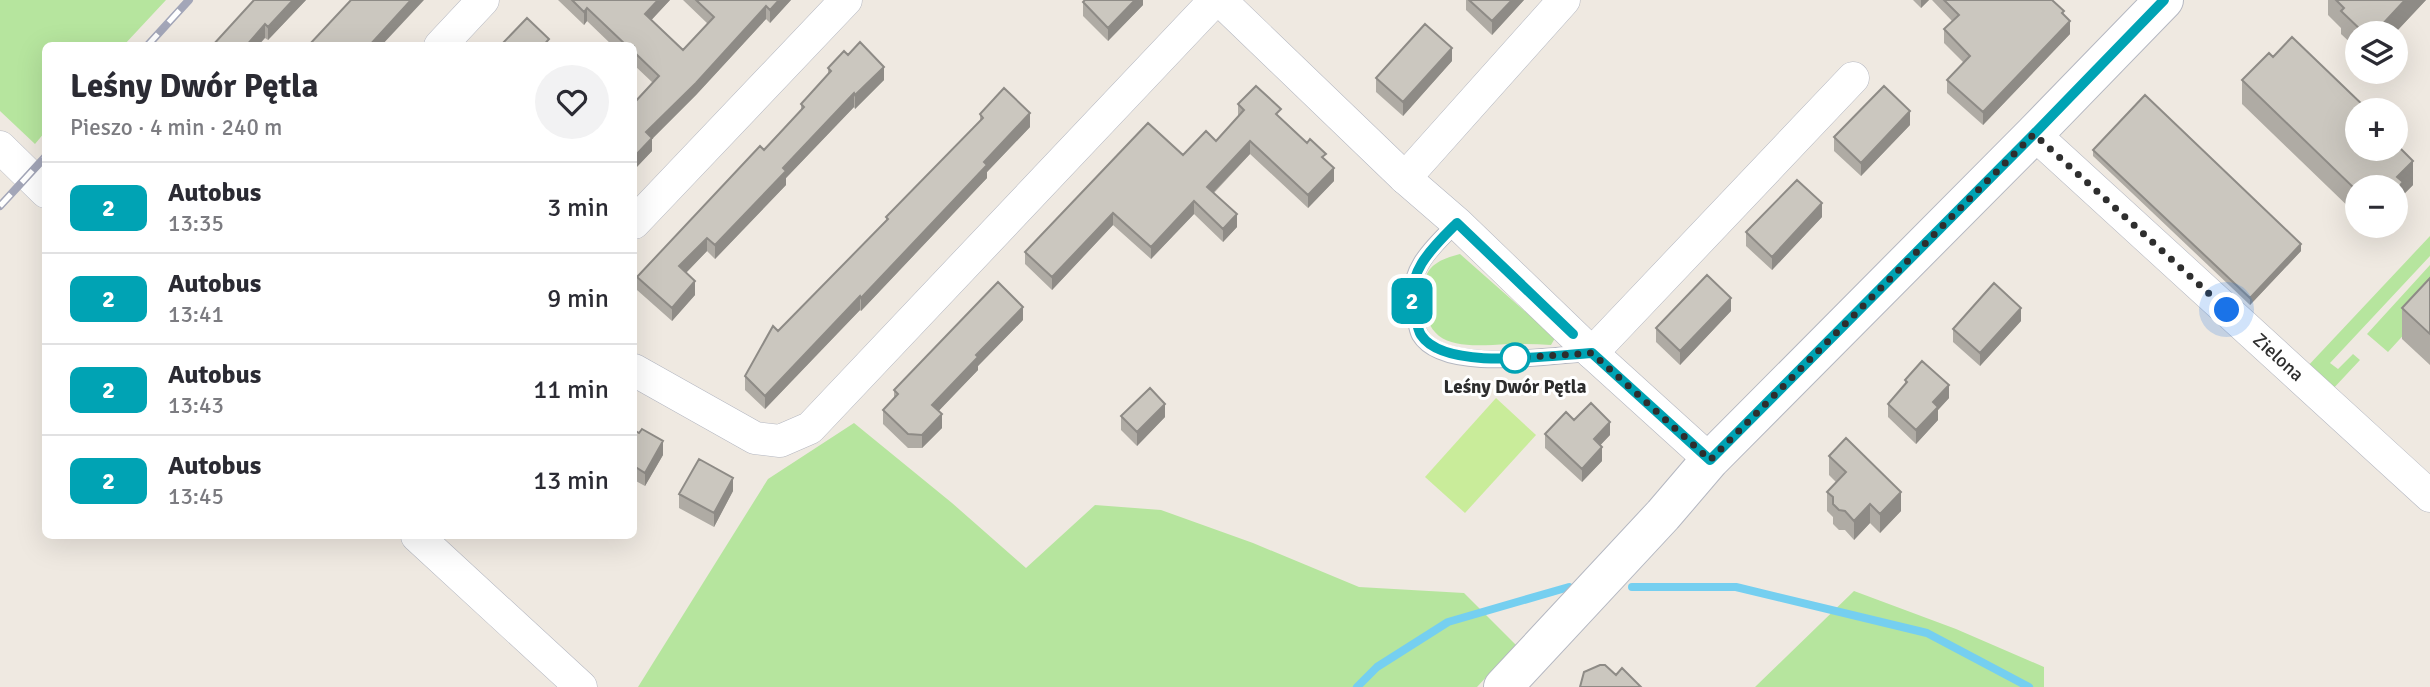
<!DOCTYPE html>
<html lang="pl">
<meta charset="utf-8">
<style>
:root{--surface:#fff;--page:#f2f2f3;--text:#2b2b33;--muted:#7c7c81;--line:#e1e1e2}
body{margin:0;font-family:Signika,sans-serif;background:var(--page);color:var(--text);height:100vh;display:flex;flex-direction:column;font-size:26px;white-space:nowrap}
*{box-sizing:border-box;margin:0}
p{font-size:23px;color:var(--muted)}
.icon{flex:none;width:38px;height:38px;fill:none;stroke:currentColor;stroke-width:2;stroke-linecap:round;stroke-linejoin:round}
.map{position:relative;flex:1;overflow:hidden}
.details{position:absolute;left:42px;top:42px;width:595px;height:497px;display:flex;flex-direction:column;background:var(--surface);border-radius:10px;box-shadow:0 7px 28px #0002}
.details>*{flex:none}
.badge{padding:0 14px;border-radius:10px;font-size:24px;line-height:46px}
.controls{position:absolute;left:2345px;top:21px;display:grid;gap:14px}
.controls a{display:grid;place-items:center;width:63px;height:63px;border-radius:50%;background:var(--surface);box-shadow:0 7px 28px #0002;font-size:35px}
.you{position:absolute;width:35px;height:35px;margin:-18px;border:5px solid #fff;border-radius:50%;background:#1a73e8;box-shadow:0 0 0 10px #1a73e833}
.map>.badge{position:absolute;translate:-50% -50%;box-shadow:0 0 0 4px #fff}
.round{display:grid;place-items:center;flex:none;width:74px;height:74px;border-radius:37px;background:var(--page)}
.summary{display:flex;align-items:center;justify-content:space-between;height:119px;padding:0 28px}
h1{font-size:33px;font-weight:700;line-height:52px}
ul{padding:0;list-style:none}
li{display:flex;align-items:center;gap:21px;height:91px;padding:0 28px;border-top:2px solid var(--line)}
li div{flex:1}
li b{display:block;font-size:26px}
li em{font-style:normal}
li .badge{min-width:77px;font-weight:700;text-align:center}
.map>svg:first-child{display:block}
</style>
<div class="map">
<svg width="2430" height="687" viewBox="0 0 2430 687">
<rect width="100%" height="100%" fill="#efe9e1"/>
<path fill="#b6e59e" d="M 0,0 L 166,0 L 124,45 L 46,46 L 45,132 L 35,144 L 0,111 Z
M 2430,236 L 2430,256 L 2330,363 L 2338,369 L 2353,354 L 2360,360 L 2331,391 L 2306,368 Z
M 1460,254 L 1555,338 L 1551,345 C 1537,344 1522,344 1508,344 C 1459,347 1421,350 1424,287 C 1425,265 1441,259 1460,254 Z
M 2430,265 L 2430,306 L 2388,352 L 2367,334 Z
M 854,423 L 952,503 L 1026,568 L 1095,505 L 1161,510 L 1253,543 L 1359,587 L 1464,593 L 1516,645 L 1477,687 L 638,687 L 768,479 Z
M 1854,591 L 1956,629 L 2044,667 L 2044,687 L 1755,687 Z"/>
<path fill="#c9ec9a" d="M 1496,398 L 1536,435 L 1465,513 L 1425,477 Z"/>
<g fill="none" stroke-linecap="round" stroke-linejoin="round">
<path stroke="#75cff0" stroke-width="8" d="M 1632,587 L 1736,587 L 1927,633 L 2029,687
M 1357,687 L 1377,667 L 1448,622 L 1569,587"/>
<g stroke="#b4b7c1" stroke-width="18">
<path id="lane" d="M 1457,223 C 1433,246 1404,272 1414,309 C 1416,316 1416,328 1420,335 C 1443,374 1551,355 1590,353"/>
</g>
<g stroke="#b4b7c1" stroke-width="33">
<g id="street">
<path d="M 1220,0 L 1405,178 L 1457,223 L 1592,353 L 1710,460"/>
<path d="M 440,46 L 483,0"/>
<path id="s1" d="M 2034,134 L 2430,496"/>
<path d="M 0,147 L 46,192"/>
<path d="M 1405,178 L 1564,0"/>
<path d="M 634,223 L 846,0"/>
<path d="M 1592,353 L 1853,78"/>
<path d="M 634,370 L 755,438 L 780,441 L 810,428 L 1215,0"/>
<path d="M 417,536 L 581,687"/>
</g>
</g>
<g stroke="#b4b7c1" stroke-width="40">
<path id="secondary" d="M 1503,687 L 1663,515 L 1710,460 L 2034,134 L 2164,0"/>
</g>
<use href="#lane" stroke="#fff" stroke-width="16"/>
<use href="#street" stroke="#fff" stroke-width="32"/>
<use href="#secondary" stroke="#fff" stroke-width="38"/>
<g stroke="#a3a6b8" stroke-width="8">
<path id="rail" d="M 147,46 L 189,0
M 0,206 L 46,156"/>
</g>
<use href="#rail" stroke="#fff" stroke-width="5" stroke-dasharray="16" stroke-linecap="butt"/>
</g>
<path fill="#afaba4" d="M 254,0 L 306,0 L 268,40 L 265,38 Z
M 558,0 L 670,0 L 651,20 L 683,50 L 708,24 L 683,0 L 791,0 L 770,23 L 766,19 L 696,95 L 652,139 L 652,151 L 634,170 L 653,83 L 634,65 L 634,46 L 613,46 L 587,21 L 584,25 Z
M 1143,0 L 1143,5 L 1108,41 L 1083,16 L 1083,2 Z
M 1466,0 L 1524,0 L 1492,35 L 1466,10 Z
M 1913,0 L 1929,0 L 1921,8 Z
M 1932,0 L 2052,0 L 2064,14 L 2070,34 L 1983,125 L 1947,93 L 1947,80 L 1964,63 L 1944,43 L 1944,29 L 1952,21 Z
M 2328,0 L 2426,0 L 2395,33 L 2357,33 L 2357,49 L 2341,34 L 2341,28 L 2328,15 Z
M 848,55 L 884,80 L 855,109 L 854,107 L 786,178 L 786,185 L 715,259 L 707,251 L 686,273 L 695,295 L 672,321 L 637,290 L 637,277 L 801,111 L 801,104 L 828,75 L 828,68 Z
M 2273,57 L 2357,110 L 2413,185 L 2403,195 L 2403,206 L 2357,187 L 2357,215 L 2242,104 L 2242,80 Z
M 1452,61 L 1403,116 L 1376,92 L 1376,78 Z
M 1238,104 L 1281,118 L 1326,160 L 1334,181 L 1308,208 L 1250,154 L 1214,193 L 1237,227 L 1223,242 L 1194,214 L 1151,259 L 1113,225 L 1052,290 L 1025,264 L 1025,252 L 1183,155 L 1216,141 L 1238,117 Z
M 980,114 L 1030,127 L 987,172 L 987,178 L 861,311 L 860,310 L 765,409 L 745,390 L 745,376 L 886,221 L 886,217 L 980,121 Z
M 1910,125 L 1861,176 L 1834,151 L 1834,137 Z
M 2093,150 L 2301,251 L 2250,305 L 2093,156 Z
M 1822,217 L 1772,270 L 1746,246 L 1746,232 Z
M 2368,226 L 2384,226 L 2377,234 Z
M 2430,278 L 2430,365 L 2402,339 L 2402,308 Z
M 1731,311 L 1680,365 L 1656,342 L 1656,328 Z
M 1023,320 L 978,366 L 978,370 L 938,411 L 942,428 L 922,448 L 908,448 L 883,424 L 883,410 L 894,399 L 894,390 Z
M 2021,321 L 1980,366 L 1953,342 L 1953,329 Z
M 1905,380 L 1949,398 L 1938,410 L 1938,420 L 1916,444 L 1888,417 L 1888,404 L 1905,385 Z
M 1121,416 L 1165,417 L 1137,446 L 1121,430 Z
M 1574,420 L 1610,435 L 1600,445 L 1602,461 L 1582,482 L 1545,448 L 1545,434 Z
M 634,430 L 663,455 L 645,486 L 634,480 Z
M 1829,456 L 1901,511 L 1880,533 L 1870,523 L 1854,540 L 1845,530 L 1839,530 L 1833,524 L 1833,517 L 1827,511 L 1827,492 L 1836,482 L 1829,475 Z
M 733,491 L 714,527 L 679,508 L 679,494 Z"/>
<path fill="#8e8b86" d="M 293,0 L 306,0 L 268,40 L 268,27 Z
M 411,0 L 424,0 L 381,46 L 369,46 Z
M 658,0 L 670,0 L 645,27 L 645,14 Z
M 779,0 L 791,0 L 770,23 L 770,10 Z
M 1135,0 L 1143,0 L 1143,5 L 1108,41 L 1108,28 Z
M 1512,0 L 1524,0 L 1492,35 L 1492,21 Z
M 1921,0 L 1929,0 L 1921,8 Z
M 2405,0 L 2426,0 L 2395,33 L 2379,33 L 2379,28 Z
M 766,6 L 766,19 L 696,95 L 652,139 L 652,151 L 634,170 L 634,157 L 646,132 Z
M 587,8 L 587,21 L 584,25 L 584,12 Z
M 2070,21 L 2070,34 L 1983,125 L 1983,112 Z
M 265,24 L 265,38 L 258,46 L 246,46 Z
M 2375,24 L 2375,33 L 2367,33 Z
M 1452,48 L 1452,61 L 1403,116 L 1403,102 Z
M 884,67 L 884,80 L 855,109 L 855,95 Z
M 854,93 L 854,107 L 786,178 L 786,185 L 715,259 L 715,245 L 783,168 Z
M 1910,111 L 1910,125 L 1861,176 L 1861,163 Z
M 1030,113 L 1030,127 L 987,172 L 987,178 L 861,311 L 861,298 L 984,162 Z
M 1250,141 L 1250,154 L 1207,199 L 1207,187 Z
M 2413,161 L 2413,185 L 2403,195 L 2403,206 L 2396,214 L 2396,190 L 2397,177 Z
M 1334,168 L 1334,181 L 1308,208 L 1308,195 Z
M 1194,201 L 1194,214 L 1151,259 L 1151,247 Z
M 1822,203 L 1822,217 L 1772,270 L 1772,257 Z
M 1113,213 L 1113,225 L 1052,290 L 1052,277 Z
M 1237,214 L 1237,227 L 1223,242 L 1223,229 Z
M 2377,226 L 2384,226 L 2377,234 Z
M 707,238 L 707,251 L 679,280 L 679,266 Z
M 2301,244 L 2301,251 L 2250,305 L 2250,298 Z
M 695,281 L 695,295 L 672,321 L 672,308 Z
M 860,296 L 860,310 L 765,409 L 765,396 Z
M 1731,298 L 1731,311 L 1680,365 L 1680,351 Z
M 1023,307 L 1023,320 L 978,366 L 978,370 L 932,418 L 932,405 L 976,355 Z
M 2021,308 L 2021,321 L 1980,366 L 1980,353 Z
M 1949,385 L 1949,398 L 1938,410 L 1938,420 L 1916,444 L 1916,430 L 1933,402 Z
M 1165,404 L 1165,417 L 1137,446 L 1137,432 Z
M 942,414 L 942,428 L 922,448 L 922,435 Z
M 1610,422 L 1610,435 L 1594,452 L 1594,439 Z
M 663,441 L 663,455 L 645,486 L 645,473 Z
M 1602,447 L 1602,461 L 1582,482 L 1582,469 Z
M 733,478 L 733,491 L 714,527 L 714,513 Z
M 1901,492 L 1901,511 L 1880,533 L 1880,514 Z
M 1870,504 L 1870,523 L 1854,540 L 1854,521 Z"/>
<path fill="#cbc7bf" stroke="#8e8b86" stroke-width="2" d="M 254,0 L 293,0 L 268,27 L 265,24 L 246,46 L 212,46 Z
M 351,0 L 411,0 L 369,46 L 308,46 Z
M 572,0 L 658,0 L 645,14 L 683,50 L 714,17 L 696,0 L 779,0 L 770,10 L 766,6 L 696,83 L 646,132 L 652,138 L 634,157 L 634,103 L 659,76 L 634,52 L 634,46 L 627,46 L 587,8 L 584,12 Z
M 1085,0 L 1135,0 L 1108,28 L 1083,2 Z
M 1469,0 L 1512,0 L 1492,21 Z
M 1944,0 L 2052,0 L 2064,11 L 2062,13 L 2070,21 L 1983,112 L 1947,80 L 1970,56 L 1944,29 L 1959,15 Z
M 2336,0 L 2405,0 L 2379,28 L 2375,24 L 2367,33 L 2364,33 L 2341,11 L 2344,8 Z
M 527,18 L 549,39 L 543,46 L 500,46 Z
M 1425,24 L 1452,48 L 1403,102 L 1376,78 Z
M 2292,37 L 2368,110 L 2357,110 L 2357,149 L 2396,149 L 2396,144 L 2413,161 L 2397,177 L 2403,182 L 2396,190 L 2396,187 L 2357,187 L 2357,191 L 2242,80 L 2269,53 L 2273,57 Z
M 860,42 L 884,67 L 855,95 L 854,93 L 783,168 L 786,171 L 715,245 L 707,238 L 679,266 L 695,281 L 672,308 L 637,277 L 760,146 L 764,150 L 804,107 L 801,104 L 831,71 L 828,68 L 844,51 L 848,55 Z
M 1256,86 L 1281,109 L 1276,114 L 1307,143 L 1310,139 L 1326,154 L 1322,157 L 1334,168 L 1308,195 L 1250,141 L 1207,187 L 1237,214 L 1223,229 L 1194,201 L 1151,247 L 1113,213 L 1052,277 L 1025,252 L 1148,123 L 1183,155 L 1206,131 L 1216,141 L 1244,110 L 1238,104 Z
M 1884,86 L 1910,111 L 1861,163 L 1834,137 Z
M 1004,88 L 1030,113 L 984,162 L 987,165 L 861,298 L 860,296 L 765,396 L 745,376 L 773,326 L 778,331 L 888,219 L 886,217 L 983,118 L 980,114 Z
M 2145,95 L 2301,244 L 2250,298 L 2093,150 Z
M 1797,180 L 1822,203 L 1772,257 L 1746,232 Z
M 1707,275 L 1731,298 L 1680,351 L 1656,328 Z
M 2430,278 L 2430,334 L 2402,308 Z
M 998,282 L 1023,307 L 976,355 L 978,357 L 932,405 L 942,414 L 922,435 L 908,434 L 883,410 L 898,394 L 894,390 Z
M 1994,283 L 2021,308 L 1980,353 L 1953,329 Z
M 1922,361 L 1949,385 L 1933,402 L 1938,407 L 1916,430 L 1888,404 L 1907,382 L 1905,380 Z
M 1150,388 L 1165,404 L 1137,432 L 1121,416 Z
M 1591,403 L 1610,422 L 1594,439 L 1602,447 L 1582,469 L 1545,434 L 1566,412 L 1574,420 Z
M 642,429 L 663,441 L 645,473 L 634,466 L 634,430 L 639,433 Z
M 1846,438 L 1901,492 L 1880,514 L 1870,504 L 1854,521 L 1845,511 L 1839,510 L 1833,504 L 1833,497 L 1827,492 L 1846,472 L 1829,456 Z
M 699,459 L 733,478 L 714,513 L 679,494 Z
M 1600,665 L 1605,665 L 1616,675 L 1622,668 L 1641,687 L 1580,687 L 1584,672 Z"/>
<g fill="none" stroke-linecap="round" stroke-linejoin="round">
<g stroke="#fff" stroke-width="16">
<path id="line" d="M 1573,334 L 1457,223 C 1433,247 1405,272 1414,309 C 1416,317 1417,329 1421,335 C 1445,372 1552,355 1592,353 L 1710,460 L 2034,134 L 2164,0"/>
</g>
<use href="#line" stroke="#00a3b4" stroke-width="10"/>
<path stroke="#2e2e2e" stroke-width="7" stroke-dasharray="0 12.6" d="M 1515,358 L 1592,353 L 1710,460 L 2034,134 L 2227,310"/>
</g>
<circle fill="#fff" stroke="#00a3b4" stroke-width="3.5" cx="1515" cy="358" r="14"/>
<g text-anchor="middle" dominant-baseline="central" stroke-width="6" stroke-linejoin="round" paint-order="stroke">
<g font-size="19" fill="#2e2e2e" stroke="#fff">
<text stroke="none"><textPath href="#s1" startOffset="331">Zielona</textPath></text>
</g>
<g font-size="19" font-weight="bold" fill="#2e2e2e" stroke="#fff">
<text x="1515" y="387">Leśny Dwór Pętla</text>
</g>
</g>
</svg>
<div class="controls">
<a><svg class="icon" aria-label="layers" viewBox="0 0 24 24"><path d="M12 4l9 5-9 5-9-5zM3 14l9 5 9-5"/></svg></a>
<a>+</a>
<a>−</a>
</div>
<div class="you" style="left:2227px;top:310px"></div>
<b class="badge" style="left:1412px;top:301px;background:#00a3b4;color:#fff">2</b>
<section class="details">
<div class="summary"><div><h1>Leśny Dwór Pętla</h1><p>Pieszo · 4 min · 240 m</p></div><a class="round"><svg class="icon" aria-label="heart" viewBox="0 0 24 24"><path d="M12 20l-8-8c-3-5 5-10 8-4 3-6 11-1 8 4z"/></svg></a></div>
<ul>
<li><span class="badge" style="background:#00a3b4;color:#fff">2</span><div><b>Autobus</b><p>13:35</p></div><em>3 min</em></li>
<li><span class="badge" style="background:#00a3b4;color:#fff">2</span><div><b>Autobus</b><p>13:41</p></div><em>9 min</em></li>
<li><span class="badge" style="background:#00a3b4;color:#fff">2</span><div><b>Autobus</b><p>13:43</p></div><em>11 min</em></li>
<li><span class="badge" style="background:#00a3b4;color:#fff">2</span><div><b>Autobus</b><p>13:45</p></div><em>13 min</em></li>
</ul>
</section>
</div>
